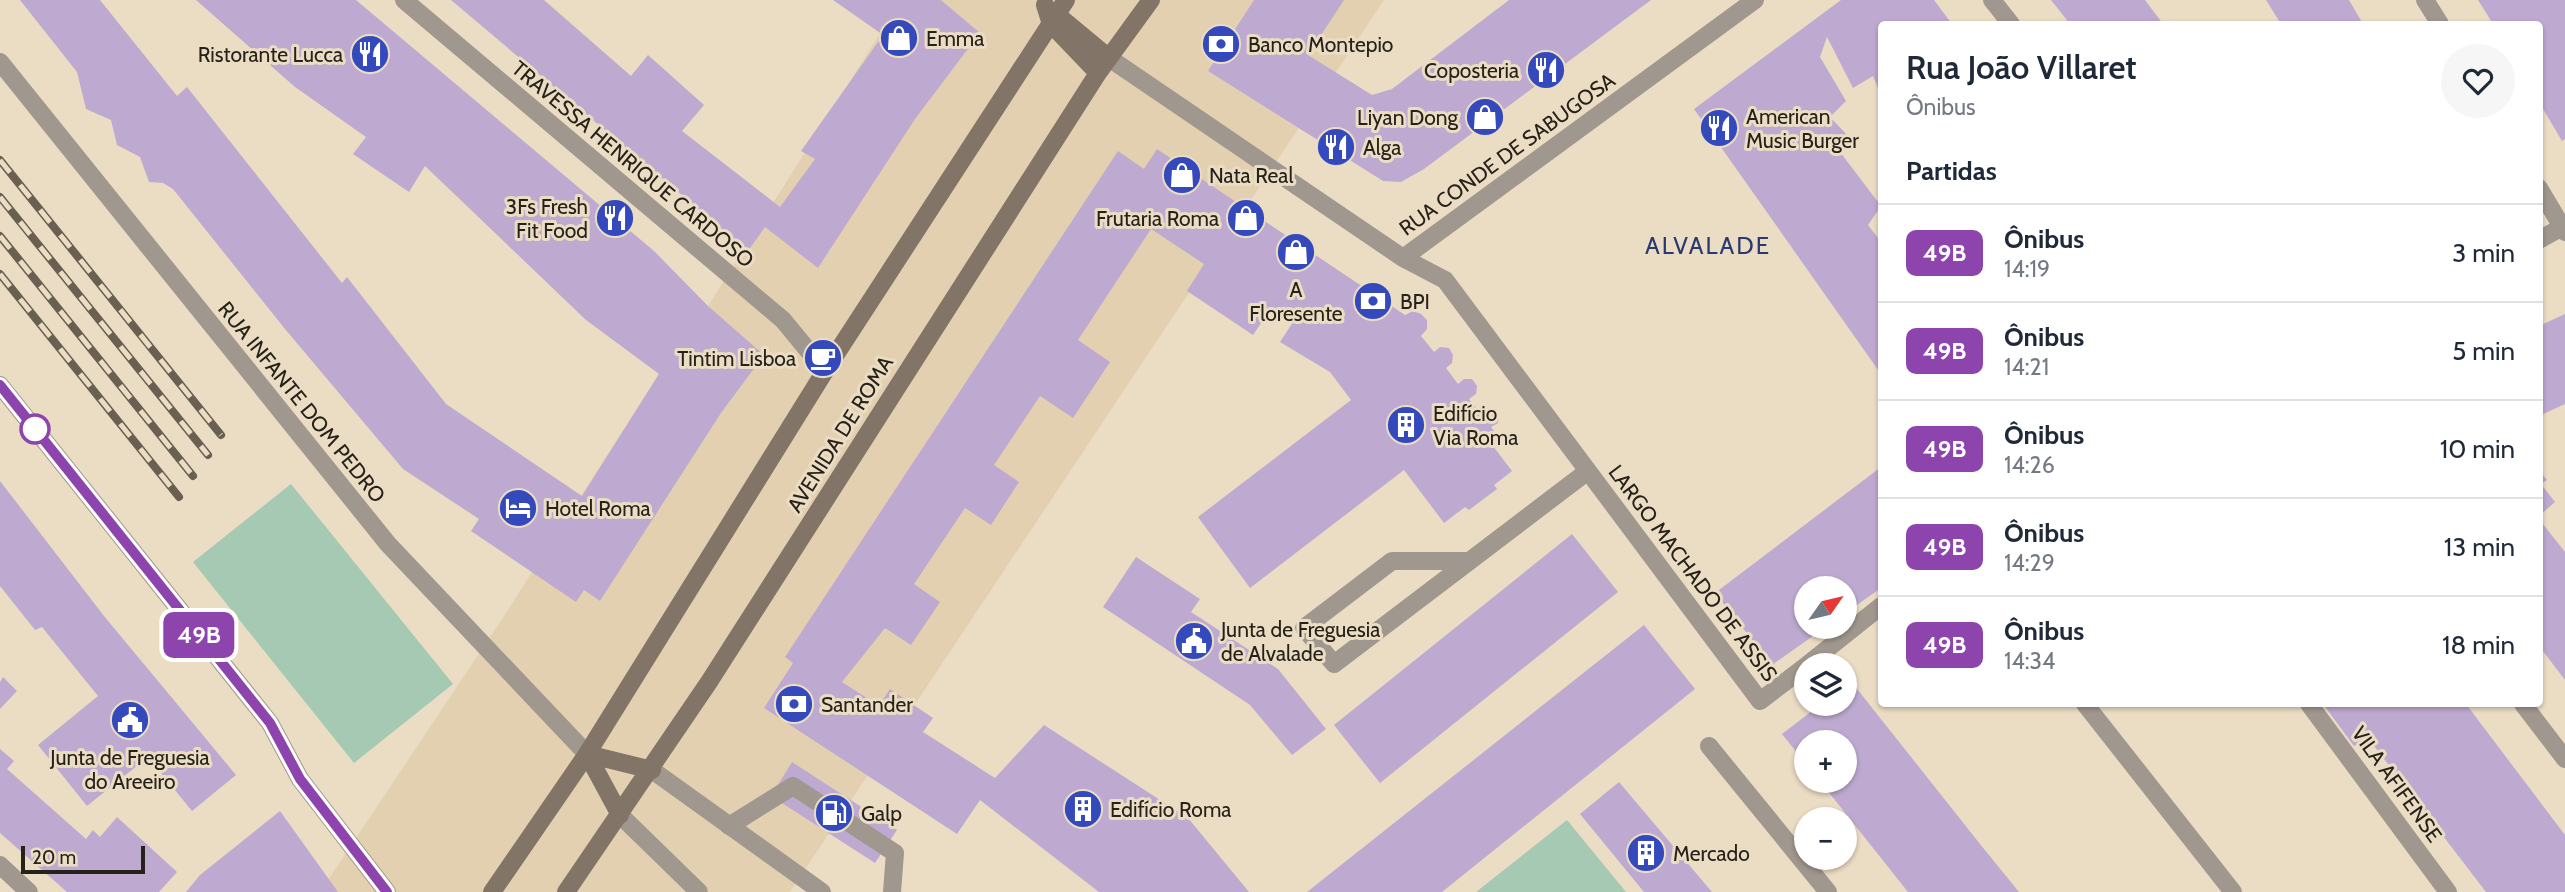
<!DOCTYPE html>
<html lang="pt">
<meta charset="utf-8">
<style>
:root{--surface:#fff;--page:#f6f6f7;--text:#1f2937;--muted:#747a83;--line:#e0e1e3}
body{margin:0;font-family:Cabin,sans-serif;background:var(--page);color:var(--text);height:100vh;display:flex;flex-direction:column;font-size:26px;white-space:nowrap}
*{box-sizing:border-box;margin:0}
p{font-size:23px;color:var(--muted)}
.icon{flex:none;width:38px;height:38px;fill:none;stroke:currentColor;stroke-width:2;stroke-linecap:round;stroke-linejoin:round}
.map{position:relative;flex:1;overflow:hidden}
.details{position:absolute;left:1878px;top:21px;width:665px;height:686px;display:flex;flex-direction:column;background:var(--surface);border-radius:7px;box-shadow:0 2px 5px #0004}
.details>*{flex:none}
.badge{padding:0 14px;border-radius:10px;font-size:24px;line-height:46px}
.needle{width:46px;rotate:56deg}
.controls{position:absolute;left:1794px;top:576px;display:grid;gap:14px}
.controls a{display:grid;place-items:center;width:63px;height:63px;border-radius:50%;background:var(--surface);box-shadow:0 2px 5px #0004;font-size:35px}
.scale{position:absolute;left:21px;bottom:18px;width:124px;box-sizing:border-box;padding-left:7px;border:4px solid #272219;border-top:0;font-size:19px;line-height:24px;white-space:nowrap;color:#272219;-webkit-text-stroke:5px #ebdcc4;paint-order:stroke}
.map>.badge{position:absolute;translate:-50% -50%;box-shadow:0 0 0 4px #fff}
h2{padding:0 28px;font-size:26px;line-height:63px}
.round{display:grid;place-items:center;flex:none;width:74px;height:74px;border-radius:37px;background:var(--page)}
.headline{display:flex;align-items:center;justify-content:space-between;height:119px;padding:0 28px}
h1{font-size:33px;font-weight:600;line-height:52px}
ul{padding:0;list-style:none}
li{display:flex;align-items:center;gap:21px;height:98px;padding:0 28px;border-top:2px solid var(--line)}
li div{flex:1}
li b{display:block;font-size:26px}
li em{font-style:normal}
li .badge{min-width:77px;font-weight:700;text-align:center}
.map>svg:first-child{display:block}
</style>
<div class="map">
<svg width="2565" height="892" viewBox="0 0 2565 892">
<rect width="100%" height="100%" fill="#ebdcc4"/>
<path fill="#e3d0b1" d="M 901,0 L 1384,0 L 790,892 L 320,892 L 502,619 L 659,374 L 708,306 Z"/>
<path fill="#a6c9b3" d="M 291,484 L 453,684 L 354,763 L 193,562 Z
M 1567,820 L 1626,892 L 1476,892 Z"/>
<path fill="#beaad0" d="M 20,0 L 100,0 L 177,96 L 187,87 L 342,283 L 347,277 L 446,404 L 582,496 L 659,374 L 586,320 L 425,166 L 409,192 L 353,154 L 366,137 L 295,87 L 196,0 L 356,0 L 654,251 L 708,306 L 764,355 L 721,413 L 600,601 L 584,590 L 576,602 L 471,531 L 479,519 L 403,469 L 285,329 L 173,189 L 163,183 L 149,182 L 140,157 L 117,145 L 111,120 L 86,109 L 77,72 Z
M 451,0 L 544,0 L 631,76 L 648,55 L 704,105 L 682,131 L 780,207 L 815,159 L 801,151 L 883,35 L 833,0 L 941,0 L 980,33 L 915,119 L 818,268 L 765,227 L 748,251 Z
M 1254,0 L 1344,0 L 1308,55 L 1372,95 L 1392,89 L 1509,0 L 1651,0 L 1424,169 L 1401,182 L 1383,181 L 1208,71 Z
M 1841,0 L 1934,0 L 1952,24 L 1881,24 L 1881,95 L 1873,76 L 1853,88 L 1827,37 L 1820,57 L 1846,101 L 1830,117 L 1849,137 L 1837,148 L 1881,206 L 1868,225 L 1881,242 L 1881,374 L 1694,109 Z
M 2051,0 L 2145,0 L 2163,24 L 2070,24 Z
M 2266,0 L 2349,0 L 2363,24 L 2281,24 Z
M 2478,0 L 2565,0 L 2565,139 L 2562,141 L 2539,102 L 2539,24 L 2493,24 Z
M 1157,149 L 1405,315 L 1413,311 L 1421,314 L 1427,320 L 1427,329 L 1421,336 L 1434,352 L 1440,347 L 1449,348 L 1453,355 L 1452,363 L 1446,368 L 1458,384 L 1464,379 L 1472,379 L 1477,386 L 1476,394 L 1469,399 L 1481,414 L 1487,409 L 1495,409 L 1499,416 L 1498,423 L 1491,427 L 1501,440 L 1493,446 L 1512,471 L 1494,485 L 1497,489 L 1469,510 L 1465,507 L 1444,523 L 1404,470 L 1250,588 L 1198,517 L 1351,400 L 1330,372 L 1280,342 L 1293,322 L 1272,307 L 1253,335 L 1187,291 L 1204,264 L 1151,229 L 1078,340 L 1110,362 L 1073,418 L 1040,396 L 994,465 L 1019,482 L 991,525 L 965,508 L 914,584 L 940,602 L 911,645 L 885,628 L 842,682 L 879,706 L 890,689 L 933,718 L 923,732 L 995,778 L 1044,725 L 1188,818 L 1249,892 L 1099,892 L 980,800 L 957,834 L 764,708 L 793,663 L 785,657 L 1118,151 L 1144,169 Z
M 2565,314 L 2565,404 L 2539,416 L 2539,326 Z
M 1881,467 L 1881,588 L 1844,614 L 1844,588 L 1806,588 L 1806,626 L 1827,626 L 1772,665 L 1715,593 Z
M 2539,470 L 2547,480 L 2541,484 L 2555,502 L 2539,516 Z
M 0,481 L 104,616 L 236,775 L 192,811 L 148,757 L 87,806 L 38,745 L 98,696 L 42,627 L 35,630 L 0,586 Z
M 2539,519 L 2565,552 L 2565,680 L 2539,646 Z
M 1572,534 L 1618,592 L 1380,783 L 1334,725 Z
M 1136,557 L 1200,599 L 1191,612 L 1278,669 L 1326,729 L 1292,755 L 1250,705 L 1103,607 Z
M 1644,625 L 1695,689 L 1442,892 L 1307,892 Z
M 3,677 L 17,691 L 0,709 L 0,682 Z
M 1850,680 L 1980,844 L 2019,892 L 1908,892 L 1819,780 L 1844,780 L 1844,742 L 1806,742 L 1806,764 L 1782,734 L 1821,704 L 1844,704 L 1844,685 Z
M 2323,704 L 2466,704 L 2565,835 L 2565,892 L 2486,892 L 2368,738 L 2354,746 Z
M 0,749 L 14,761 L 7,769 L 86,839 L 93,830 L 100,837 L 117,817 L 177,872 L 159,892 L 67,892 L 0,833 Z
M 792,762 L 897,830 L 875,863 L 771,796 Z
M 1619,782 L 1712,892 L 1644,892 L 1580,814 Z
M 280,811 L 338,892 L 186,892 L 200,875 Z"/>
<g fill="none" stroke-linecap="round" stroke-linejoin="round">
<path stroke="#a0978e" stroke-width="18" d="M 2085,704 L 2233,892
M 729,826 L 793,786 L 895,853 L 892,892"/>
<path stroke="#a0978e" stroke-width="18" d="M 404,0 L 783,320 L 825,371
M 1992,0 L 2011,24
M 2425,0 L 2440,24
M 1109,58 L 1403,258 L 1445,280 L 1760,701 L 1806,666
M 0,62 L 388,544 L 587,754
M 2539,188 L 2565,232
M 2539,240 L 2562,227
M 1403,258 L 1755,0
M 0,385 L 270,723 L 300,779 L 387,892
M 1470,561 L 1392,561 L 1304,628 L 1334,664 L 1588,471
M 1807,665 L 1881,606
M 2309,704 L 2448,892
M 2523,704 L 2565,759
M 1709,746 L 1828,892
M 652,770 L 822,892
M 620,815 L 699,892
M 0,865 L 29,892"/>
<path stroke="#827568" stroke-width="18" d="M 1045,5 L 1051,24 L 1098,73
M 1056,14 L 1109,58
M 587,754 L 620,815
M 587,754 L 652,770
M 492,892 L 587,754 L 825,371 L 1066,0
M 566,892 L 709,682 L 1098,73 L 1151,0"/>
<g stroke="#696052" stroke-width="8">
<path id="rail" d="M 0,160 L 221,435
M 0,197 L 208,455
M 0,236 L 193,476
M 0,274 L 179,497"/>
</g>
<use href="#rail" stroke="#ebdcc4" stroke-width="5" stroke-dasharray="16" stroke-linecap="butt"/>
</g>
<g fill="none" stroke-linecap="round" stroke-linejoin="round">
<g stroke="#fff" stroke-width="16">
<path id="line" d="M 0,385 L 270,723 L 300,779 L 387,892"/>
</g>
<use href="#line" stroke="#8e44ad" stroke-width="10"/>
</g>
<defs>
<g id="shop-disc" transform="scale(2.0125)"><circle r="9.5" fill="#344abc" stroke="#ebdcc4"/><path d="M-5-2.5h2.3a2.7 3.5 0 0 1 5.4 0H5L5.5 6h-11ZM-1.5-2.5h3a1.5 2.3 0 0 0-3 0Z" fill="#fff"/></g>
<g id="bank-disc" transform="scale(2.0125)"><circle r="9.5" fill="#344abc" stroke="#ebdcc4"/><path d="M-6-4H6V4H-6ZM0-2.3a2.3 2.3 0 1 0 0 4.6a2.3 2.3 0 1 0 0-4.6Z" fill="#fff"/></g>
<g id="restaurant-disc" transform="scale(2.0125)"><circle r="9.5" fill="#344abc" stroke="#ebdcc4"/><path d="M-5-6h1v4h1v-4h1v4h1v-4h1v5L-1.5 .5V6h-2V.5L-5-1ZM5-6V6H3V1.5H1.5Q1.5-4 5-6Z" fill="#fff"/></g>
<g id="cafe-disc" transform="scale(2.0125)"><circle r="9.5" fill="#344abc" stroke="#ebdcc4"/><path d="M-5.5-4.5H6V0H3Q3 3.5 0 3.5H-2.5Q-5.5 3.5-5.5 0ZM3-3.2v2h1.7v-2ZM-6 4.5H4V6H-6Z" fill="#fff"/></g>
<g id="building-disc" transform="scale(2.0125)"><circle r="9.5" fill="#344abc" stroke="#ebdcc4"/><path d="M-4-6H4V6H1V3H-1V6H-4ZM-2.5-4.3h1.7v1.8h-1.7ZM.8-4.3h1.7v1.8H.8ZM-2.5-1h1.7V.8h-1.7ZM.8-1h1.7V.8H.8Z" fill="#fff"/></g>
<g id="hotel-disc" transform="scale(2.0125)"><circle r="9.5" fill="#344abc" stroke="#ebdcc4"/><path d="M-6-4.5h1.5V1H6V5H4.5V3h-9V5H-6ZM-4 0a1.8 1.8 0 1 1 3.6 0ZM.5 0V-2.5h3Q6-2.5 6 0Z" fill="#fff"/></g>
<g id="civic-disc" transform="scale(2.0125)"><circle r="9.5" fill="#344abc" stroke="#ebdcc4"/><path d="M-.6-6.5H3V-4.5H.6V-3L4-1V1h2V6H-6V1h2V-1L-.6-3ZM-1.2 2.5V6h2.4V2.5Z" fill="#fff"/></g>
<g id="fuel-disc" transform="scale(2.0125)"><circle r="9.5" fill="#344abc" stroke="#ebdcc4"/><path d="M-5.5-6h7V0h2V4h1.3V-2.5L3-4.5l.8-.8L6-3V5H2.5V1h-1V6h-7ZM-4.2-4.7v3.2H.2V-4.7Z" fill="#fff"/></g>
</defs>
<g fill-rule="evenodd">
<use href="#shop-disc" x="899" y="38"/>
<use href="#bank-disc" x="1221" y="44"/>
<use href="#restaurant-disc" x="370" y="54"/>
<use href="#restaurant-disc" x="1546" y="70"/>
<use href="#shop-disc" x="1485" y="117"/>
<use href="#restaurant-disc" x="1719" y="128"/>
<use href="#restaurant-disc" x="1336" y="147"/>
<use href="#shop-disc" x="1182" y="175"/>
<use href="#restaurant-disc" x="615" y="218"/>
<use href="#shop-disc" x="1246" y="218"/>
<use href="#shop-disc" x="1296" y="252"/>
<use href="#bank-disc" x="1373" y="301"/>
<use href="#cafe-disc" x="823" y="358"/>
<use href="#building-disc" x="1406" y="425"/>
<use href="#hotel-disc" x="518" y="508"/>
<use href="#civic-disc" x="1194" y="641"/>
<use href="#bank-disc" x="794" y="704"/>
<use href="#civic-disc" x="130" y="720"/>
<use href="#building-disc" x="1083" y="809"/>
<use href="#fuel-disc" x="834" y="813"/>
<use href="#building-disc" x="1646" y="853"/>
</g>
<circle fill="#fff" stroke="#8e44ad" stroke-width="3.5" cx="35" cy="429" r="14"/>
<g text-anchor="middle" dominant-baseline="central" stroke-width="6" stroke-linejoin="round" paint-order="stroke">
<g font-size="21" fill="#272219" stroke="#ebdcc4" text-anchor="start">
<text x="926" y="38">Emma</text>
<text x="1248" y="44">Banco Montepio</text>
<text x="343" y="54" text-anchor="end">Ristorante Lucca</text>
<text x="1519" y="70" text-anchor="end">Coposteria</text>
<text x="1746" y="116">American<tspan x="1746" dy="24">Music Burger</tspan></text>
<text x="1458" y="117" text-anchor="end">Liyan Dong</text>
<text x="1363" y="147">Alga</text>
<text x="1209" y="175">Nata Real</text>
<text x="588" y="206" text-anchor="end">3Fs Fresh<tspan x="588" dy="24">Fit Food</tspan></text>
<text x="1219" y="218" text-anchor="end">Frutaria Roma</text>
<text x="1296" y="289" text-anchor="middle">A<tspan x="1296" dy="24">Floresente</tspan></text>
<text x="1400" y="301">BPI</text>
<text x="796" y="358" text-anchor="end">Tintim Lisboa</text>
<text x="1433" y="413">Edifício<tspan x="1433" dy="24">Via Roma</tspan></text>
<text x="545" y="508">Hotel Roma</text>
<text x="1221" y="629">Junta de Freguesia<tspan x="1221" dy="24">de Alvalade</tspan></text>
<text x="821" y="704">Santander</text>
<text x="130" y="757" text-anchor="middle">Junta de Freguesia<tspan x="130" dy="24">do Areeiro</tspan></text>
<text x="1110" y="809">Edifício Roma</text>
<text x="861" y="813">Galp</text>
<text x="1673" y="853">Mercado</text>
</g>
<g font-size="21" fill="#272219" stroke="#ebdcc4">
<text transform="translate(1507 154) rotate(-36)">RUA CONDE DE SABUGOSA</text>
<text transform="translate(633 164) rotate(40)">TRAVESSA HENRIQUE CARDOSO</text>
<text transform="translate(302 402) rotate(51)">RUA INFANTE DOM PEDRO</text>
<text transform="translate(840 434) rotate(-58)">AVENIDA DE ROMA</text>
<text transform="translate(1693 573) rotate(53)">LARGO MACHADO DE ASSIS</text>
<text transform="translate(2397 784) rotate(54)">VILA AFIFENSE</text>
</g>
<g font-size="24" letter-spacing="2" fill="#293972" stroke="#ebdcc4">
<text x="1708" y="245">ALVALADE</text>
</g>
</g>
</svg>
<div class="controls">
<a><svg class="needle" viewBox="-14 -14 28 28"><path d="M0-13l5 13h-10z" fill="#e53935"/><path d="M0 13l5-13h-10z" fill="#747a83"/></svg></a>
<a><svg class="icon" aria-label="layers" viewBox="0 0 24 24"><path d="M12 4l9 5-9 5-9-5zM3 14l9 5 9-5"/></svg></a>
<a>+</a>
<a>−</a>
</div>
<div class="scale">20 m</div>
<b class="badge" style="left:199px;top:635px;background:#8e44ad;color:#fff">49B</b>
<section class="details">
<div class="headline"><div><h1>Rua João Villaret</h1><p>Ônibus</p></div><a class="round"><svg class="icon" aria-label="heart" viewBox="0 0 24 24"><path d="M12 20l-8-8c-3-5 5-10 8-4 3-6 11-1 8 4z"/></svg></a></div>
<h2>Partidas</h2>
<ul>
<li><span class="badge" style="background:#8e44ad;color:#fff">49B</span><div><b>Ônibus</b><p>14:19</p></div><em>3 min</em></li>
<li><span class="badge" style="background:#8e44ad;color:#fff">49B</span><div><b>Ônibus</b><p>14:21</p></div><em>5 min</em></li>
<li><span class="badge" style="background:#8e44ad;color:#fff">49B</span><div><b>Ônibus</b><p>14:26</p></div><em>10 min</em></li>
<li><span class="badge" style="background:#8e44ad;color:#fff">49B</span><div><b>Ônibus</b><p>14:29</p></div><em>13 min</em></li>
<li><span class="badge" style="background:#8e44ad;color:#fff">49B</span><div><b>Ônibus</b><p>14:34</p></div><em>18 min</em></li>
</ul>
</section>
</div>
